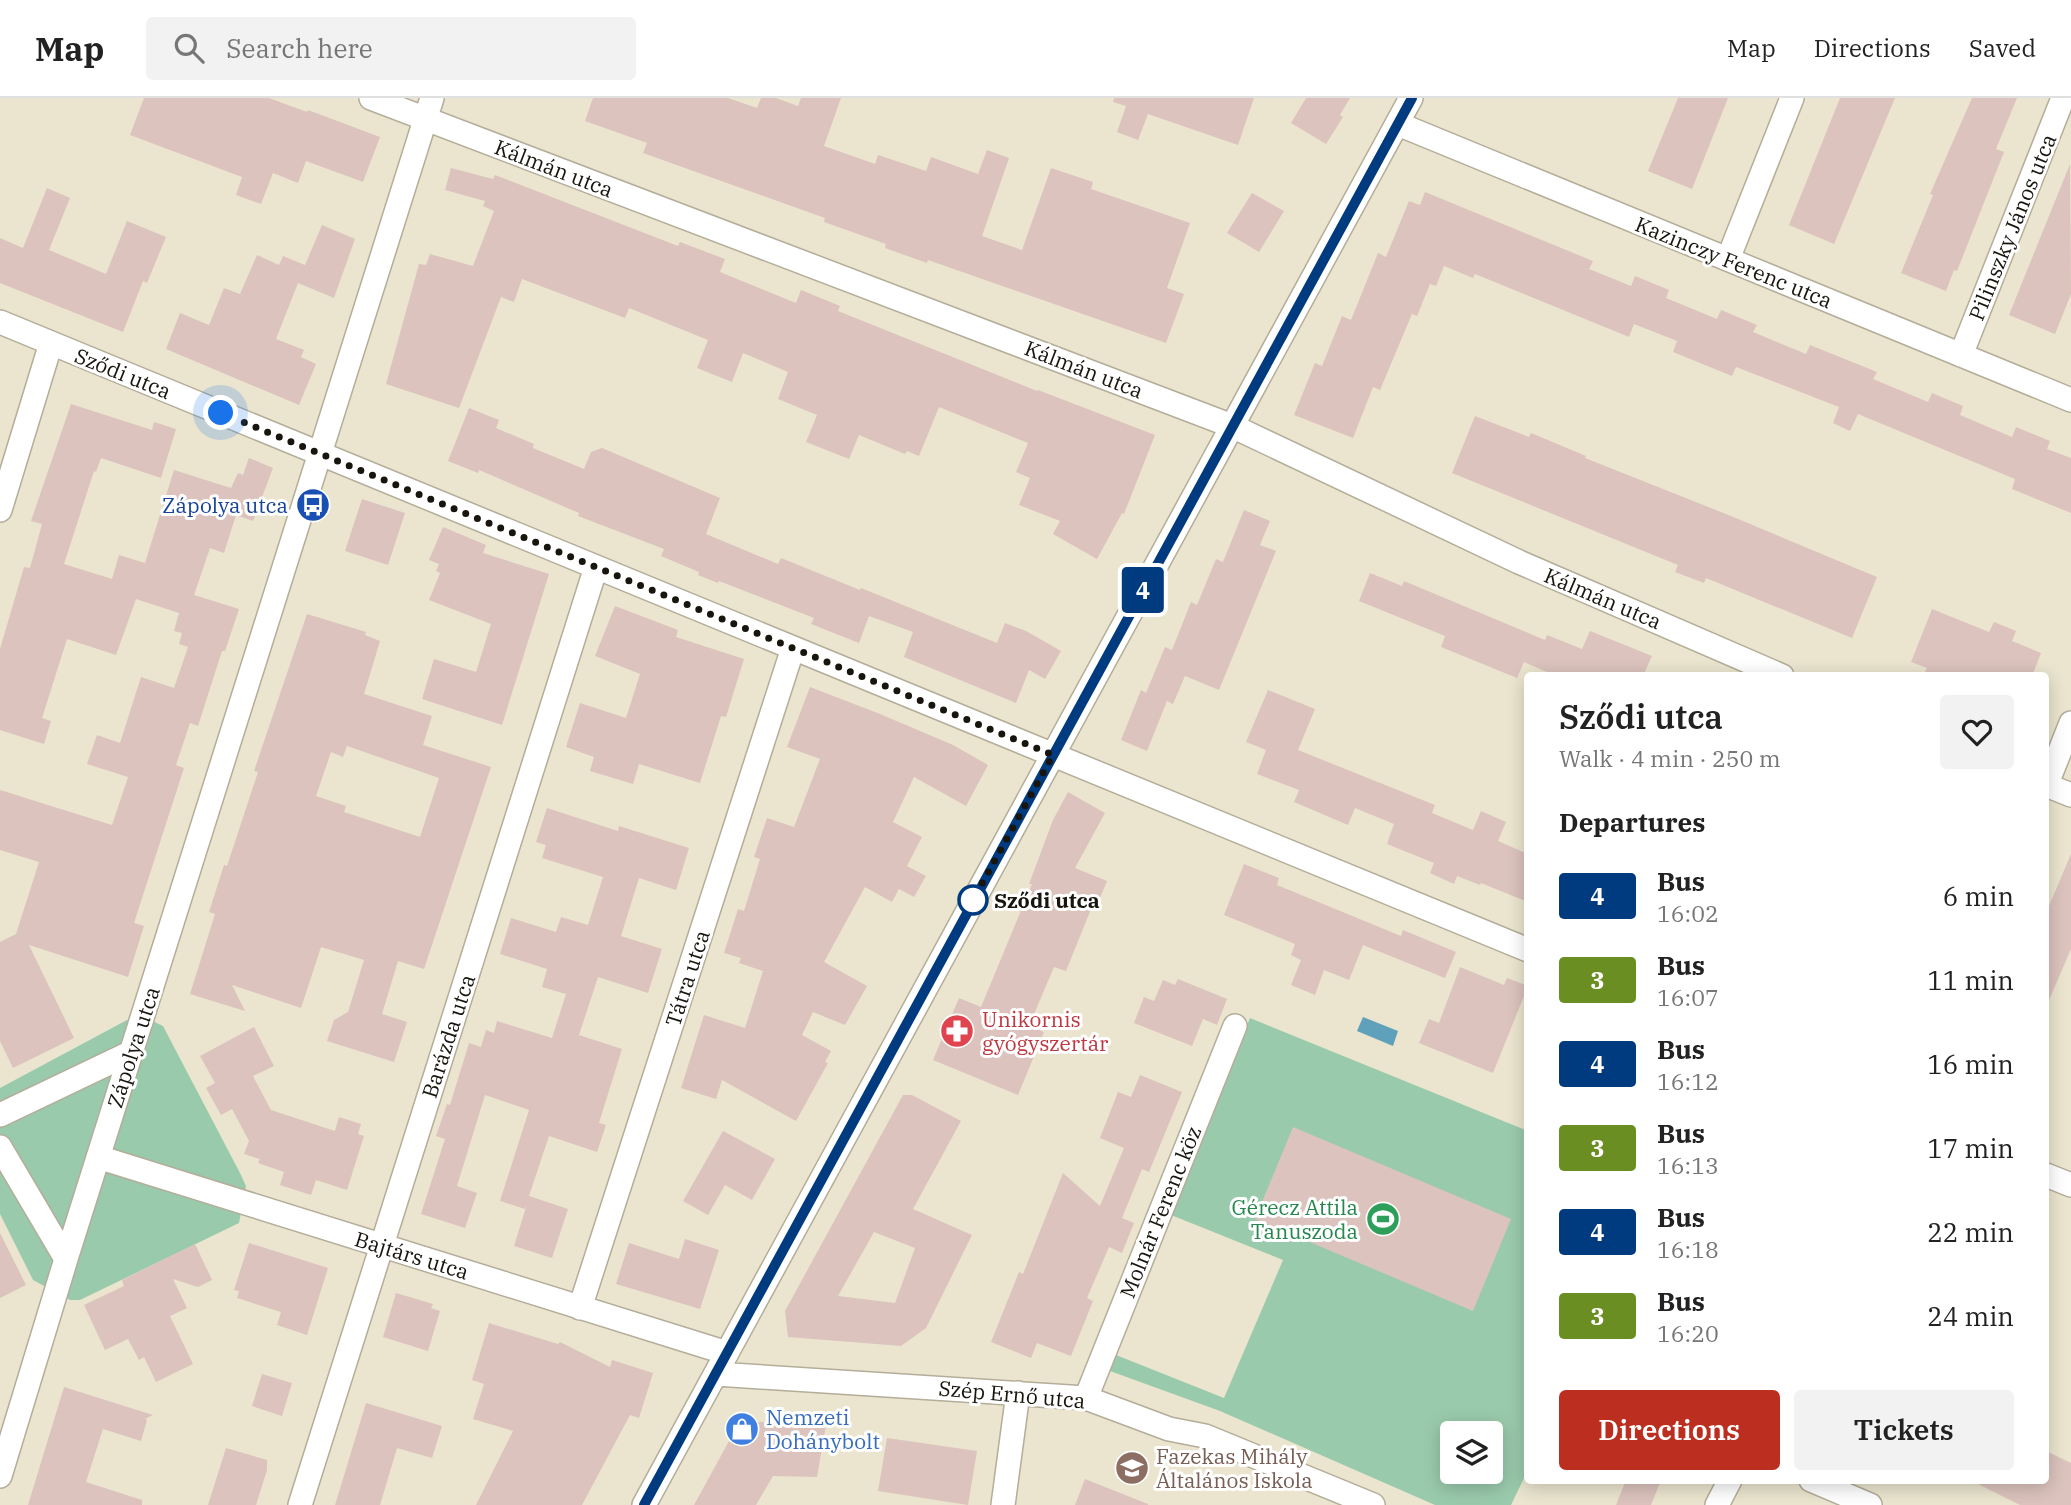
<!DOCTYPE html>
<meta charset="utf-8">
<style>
:root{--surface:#fff;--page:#f2f2f2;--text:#222;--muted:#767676;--line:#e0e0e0;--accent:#bb2e20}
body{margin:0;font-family:"IBM Plex Serif",serif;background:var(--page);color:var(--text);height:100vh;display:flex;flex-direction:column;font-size:26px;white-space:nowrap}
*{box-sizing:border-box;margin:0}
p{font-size:23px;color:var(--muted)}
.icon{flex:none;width:38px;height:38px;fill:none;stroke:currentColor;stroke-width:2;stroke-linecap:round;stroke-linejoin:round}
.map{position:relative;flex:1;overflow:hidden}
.side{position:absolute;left:1524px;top:574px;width:525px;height:812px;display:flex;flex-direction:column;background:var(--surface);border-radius:7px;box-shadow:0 4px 18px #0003}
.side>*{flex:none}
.badge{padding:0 14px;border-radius:5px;font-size:24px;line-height:46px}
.buttons{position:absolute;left:1440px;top:1323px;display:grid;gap:14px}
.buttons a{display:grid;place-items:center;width:63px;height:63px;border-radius:7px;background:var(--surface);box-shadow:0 4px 18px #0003;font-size:35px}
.you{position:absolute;width:35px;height:35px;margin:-18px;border:5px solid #fff;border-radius:50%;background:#1a73e8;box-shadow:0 0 0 10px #1a73e833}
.map>.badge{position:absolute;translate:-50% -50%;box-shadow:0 0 0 4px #fff}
h2{padding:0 35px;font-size:26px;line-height:63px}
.round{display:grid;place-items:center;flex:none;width:74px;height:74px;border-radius:7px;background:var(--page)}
.summary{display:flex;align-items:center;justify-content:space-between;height:119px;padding:0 35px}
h1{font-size:33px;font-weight:600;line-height:52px}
.cta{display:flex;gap:14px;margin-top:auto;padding:14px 35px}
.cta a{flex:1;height:80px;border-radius:7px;background:var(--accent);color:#fff;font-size:28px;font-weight:600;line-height:80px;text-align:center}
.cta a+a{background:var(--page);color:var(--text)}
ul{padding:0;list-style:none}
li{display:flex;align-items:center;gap:21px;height:84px;padding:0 35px}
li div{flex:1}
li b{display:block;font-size:26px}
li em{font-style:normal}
li .badge{min-width:77px;font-weight:700;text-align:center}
header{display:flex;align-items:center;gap:42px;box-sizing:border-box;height:98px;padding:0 35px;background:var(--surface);border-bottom:2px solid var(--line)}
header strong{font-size:33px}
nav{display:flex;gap:38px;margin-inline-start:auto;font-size:24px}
.search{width:490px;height:63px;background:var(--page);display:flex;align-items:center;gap:18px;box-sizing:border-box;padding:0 24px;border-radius:7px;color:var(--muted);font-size:26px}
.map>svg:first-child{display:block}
</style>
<header>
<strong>Map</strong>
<div class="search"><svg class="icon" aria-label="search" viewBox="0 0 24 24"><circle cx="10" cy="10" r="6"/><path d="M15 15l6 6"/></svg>Search here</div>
<nav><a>Map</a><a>Directions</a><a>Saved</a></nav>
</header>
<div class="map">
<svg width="2071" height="1407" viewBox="0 0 2071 1407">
<rect width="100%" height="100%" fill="#ebe5cf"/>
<path fill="#9acaac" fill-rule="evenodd" d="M 146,920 L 163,928 L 240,1075 L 246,1088 L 239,1125 L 80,1202 L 70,1202 L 33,1182 L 0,1116 L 0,990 L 127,922 Z
M 1250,920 L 1528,1033 L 1528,1372 L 1511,1407 L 1435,1407 L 1220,1313 L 1110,1273 L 1116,1257 L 1224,1300 L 1283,1162 L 1171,1117 ZM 1452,1335 L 1491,1335 L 1491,1374 L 1452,1374 Z"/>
<path fill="#5fa0ba" d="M 1363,919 L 1398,933 L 1393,948 L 1357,933 Z"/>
<path fill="#dcc3bd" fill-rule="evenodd" d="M 144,0 L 269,0 L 307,14 L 308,12 L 380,39 L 363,84 L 306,63 L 298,85 L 273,75 L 261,106 L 236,97 L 242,79 L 130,37 Z
M 593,0 L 728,0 L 757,10 L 761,0 L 776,0 L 798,8 L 801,0 L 841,0 L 824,48 L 875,66 L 878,57 L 926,73 L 931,59 L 978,76 L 987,52 L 1009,60 L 982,138 L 1022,152 L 1051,70 L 1093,84 L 1091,91 L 1190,125 L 1167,190 L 1184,196 L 1166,245 L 928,162 L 927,165 L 885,150 L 886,146 L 824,124 L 825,120 L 643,55 L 647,45 L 585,23 Z
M 1114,0 L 1254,0 L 1238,47 L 1148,16 L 1138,42 L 1117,34 L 1126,8 L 1113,4 Z
M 1306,0 L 1350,0 L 1340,17 L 1343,19 L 1326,46 L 1291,25 Z
M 1678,0 L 1728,0 L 1692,91 L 1648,73 Z
M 1840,0 L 1895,0 L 1834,146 L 1789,127 Z
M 1972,0 L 2017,0 L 1996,51 L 2004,54 L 1957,173 L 1954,172 L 1946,193 L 1901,175 L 1933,97 L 1930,96 Z
M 2070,66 L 2071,196 L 2055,236 L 2009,217 Z
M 451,70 L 493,81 L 495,77 L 678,148 L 680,144 L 725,161 L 720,174 L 796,205 L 801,192 L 840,208 L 838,213 L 1037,293 L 1038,292 L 1155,337 L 1124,416 L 1122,415 L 1097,461 L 1053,436 L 1060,423 L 1019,407 L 1030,380 L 1016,374 L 1028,345 L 939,309 L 919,358 L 907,353 L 905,356 L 859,337 L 849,361 L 806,344 L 817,317 L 778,301 L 788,274 L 743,255 L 732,284 L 697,270 L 708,242 L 629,210 L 625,220 L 522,181 L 514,204 L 501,199 L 459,310 L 386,286 L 419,166 L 426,167 L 430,156 L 473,168 L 494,113 L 483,108 L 485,103 L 445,92 Z
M 47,90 L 70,100 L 49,152 L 106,176 L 127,123 L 166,139 L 147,185 L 143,183 L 123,234 L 0,185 L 0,140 L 23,150 Z
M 1425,94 L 1593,163 L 1589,171 L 1631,188 L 1635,178 L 1669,192 L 1666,200 L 1717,221 L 1721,212 L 1757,227 L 1753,234 L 1806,256 L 1810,247 L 1877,274 L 1873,281 L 1928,304 L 1932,295 L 1963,308 L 1960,317 L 2012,339 L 2016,329 L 2050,343 L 2047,351 L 2071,360 L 2071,415 L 2012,391 L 2015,381 L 1858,316 L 1850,333 L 1833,325 L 1839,309 L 1736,269 L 1732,278 L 1673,254 L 1677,243 L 1634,226 L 1629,239 L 1475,176 L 1473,180 L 1444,168 L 1436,188 L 1430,186 L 1417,218 L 1412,216 L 1380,292 L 1373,289 L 1353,340 L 1294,317 L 1315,265 L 1322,268 L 1342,218 L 1351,222 L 1378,155 L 1386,159 L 1409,103 L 1420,107 Z
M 1252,95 L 1284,113 L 1259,154 L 1227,135 Z
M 322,127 L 355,141 L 334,200 L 298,185 L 276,241 L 304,252 L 301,259 L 316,266 L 299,307 L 166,251 L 180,215 L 209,227 L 224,190 L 240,196 L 257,157 L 279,167 L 283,158 L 305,167 Z
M 71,306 L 152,332 L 154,324 L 176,331 L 161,380 L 101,360 L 96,374 L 94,373 L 64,466 L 112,481 L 119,457 L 145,465 L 174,372 L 231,390 L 238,375 L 243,377 L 249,360 L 273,370 L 253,423 L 236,417 L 224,455 L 210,450 L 194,497 L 239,511 L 225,553 L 222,553 L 198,628 L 190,625 L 176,667 L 184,670 L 134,825 L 144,828 L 128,879 L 29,847 L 74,940 L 13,970 L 0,943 L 0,844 L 16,836 L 39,764 L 0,752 L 0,692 L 112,727 L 128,679 L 87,666 L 97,637 L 120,645 L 141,579 L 174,590 L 188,549 L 179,546 L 182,535 L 174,533 L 179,515 L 136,501 L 116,557 L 67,541 L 42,620 L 51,623 L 44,646 L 0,632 L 0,551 L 24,469 L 30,470 L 42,426 L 31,423 Z
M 469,310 L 499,322 L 496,330 L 534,346 L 533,350 L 584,371 L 591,354 L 602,350 L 720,400 L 706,436 L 778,466 L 781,460 L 860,492 L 861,490 L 997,545 L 1005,525 L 1026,533 L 1061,553 L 1045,581 L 1029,572 L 1016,605 L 904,559 L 913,534 L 869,518 L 859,545 L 811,526 L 814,520 L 719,483 L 718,485 L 698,477 L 699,474 L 661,458 L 664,451 L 578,418 L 579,415 L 479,372 L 478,375 L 448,363 Z
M 1475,318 L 1529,339 L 1531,335 L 1586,358 L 1585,360 L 1731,418 L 1877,479 L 1852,540 L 1706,480 L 1704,485 L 1675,474 L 1678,467 L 1452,375 Z
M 362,401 L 405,415 L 388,467 L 345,453 Z
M 1244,412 L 1270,423 L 1260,447 L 1276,453 L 1219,592 L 1185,578 L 1173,606 L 1167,603 L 1147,653 L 1121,642 L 1141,592 L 1146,595 L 1165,549 L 1172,552 L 1191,504 L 1197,507 L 1216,461 L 1223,464 Z
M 443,429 L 486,447 L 483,455 L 549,476 L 502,627 L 422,601 L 434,561 L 476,574 L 491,526 L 429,502 L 440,475 L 436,473 L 439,466 L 429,462 Z
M 1370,475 L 1402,488 L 1404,483 L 1545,542 L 1547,537 L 1582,551 L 1590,533 L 1652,558 L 1643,578 L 1556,578 L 1524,564 L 1517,580 L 1441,549 L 1445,538 L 1359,503 Z
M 615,508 L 678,532 L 676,539 L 744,561 L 726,619 L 721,618 L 700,685 L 639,666 L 633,686 L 590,673 L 594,659 L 566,649 L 580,605 L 626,620 L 640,576 L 595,558 Z
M 1932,511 L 1989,534 L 1994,524 L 2016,533 L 2012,543 L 2041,555 L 2032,578 L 1923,578 L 1927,570 L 1911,564 Z
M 307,516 L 366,534 L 365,537 L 380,543 L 364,596 L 432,618 L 423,647 L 491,669 L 424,871 L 398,863 L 382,916 L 407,924 L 394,964 L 327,943 L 334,922 L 348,914 L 364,862 L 321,849 L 301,910 L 232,887 L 245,913 L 190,896 L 215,816 L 209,814 L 224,767 L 227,768 L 258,674 L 254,673 ZM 347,648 L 439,680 L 420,739 L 344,714 L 346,708 L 316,698 L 331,654 L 343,659 Z
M 810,589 L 880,616 L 953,647 L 988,667 L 966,708 L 914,679 L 893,724 L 922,739 L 907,768 L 926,778 L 914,799 L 899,791 L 892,804 L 865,789 L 824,864 L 867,888 L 845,927 L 813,914 L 802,937 L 831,953 L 825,964 L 828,965 L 796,1023 L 722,982 L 716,1001 L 681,990 L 704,917 L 745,930 L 763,873 L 739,865 L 741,860 L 724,855 L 738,811 L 744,813 L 760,761 L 754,759 L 767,720 L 794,729 L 820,661 L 787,649 Z
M 1268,592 L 1315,611 L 1298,652 L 1435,707 L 1432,715 L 1473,732 L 1481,713 L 1506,724 L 1498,743 L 1528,756 L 1528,804 L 1481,785 L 1480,787 L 1457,778 L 1454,786 L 1430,775 L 1434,765 L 1387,746 L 1394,726 L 1355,710 L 1348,727 L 1294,704 L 1299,692 L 1257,676 L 1266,652 L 1246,644 Z
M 1068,694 L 1105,715 L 1075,770 L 1107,783 L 1095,812 L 1091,811 L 1066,873 L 1054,869 L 1029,928 L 1044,934 L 1018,997 L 933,962 L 959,900 L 981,909 L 1032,786 L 1029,786 L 1053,722 Z
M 547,710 L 618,733 L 619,728 L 689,750 L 676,792 L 639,780 L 621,838 L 662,851 L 648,895 L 598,879 L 579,937 L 622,951 L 599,1025 L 606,1027 L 597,1054 L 549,1038 L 529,1098 L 568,1111 L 552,1160 L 514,1148 L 527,1106 L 525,1111 L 500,1103 L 529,1012 L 485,997 L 457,1088 L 477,1095 L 465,1130 L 421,1116 L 445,1041 L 436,1038 L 447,1006 L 450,1007 L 469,945 L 481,949 L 486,932 L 494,935 L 497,923 L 552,940 L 566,896 L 542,889 L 547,871 L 500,856 L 511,820 L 556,834 L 561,819 L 588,827 L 603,779 L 542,760 L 546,747 L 536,744 Z
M 2071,756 L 2071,851 L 2046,909 L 2046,815 Z
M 1244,766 L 1279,780 L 1277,787 L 1401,838 L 1403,832 L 1456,854 L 1445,880 L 1363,847 L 1349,882 L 1324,872 L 1315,897 L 1291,887 L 1301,862 L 1291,857 L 1295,846 L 1224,817 Z
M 1460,869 L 1504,887 L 1507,880 L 1528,888 L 1493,975 L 1419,945 L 1429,921 L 1439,925 Z
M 1178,881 L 1227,901 L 1217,927 L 1203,921 L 1192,948 L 1134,925 L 1144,899 L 1154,903 L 1163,882 L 1175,887 Z
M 254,929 L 274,968 L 253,978 L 271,1012 L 335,1033 L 339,1019 L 361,1026 L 358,1036 L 364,1038 L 347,1092 L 316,1082 L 311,1097 L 280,1087 L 284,1074 L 258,1065 L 260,1061 L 244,1056 L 249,1043 L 232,1011 L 221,1017 L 206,990 L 215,985 L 200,958 Z
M 1140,977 L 1182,994 L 1149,1074 L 1142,1071 L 1122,1120 L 1134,1125 L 1122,1155 L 1109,1149 L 1087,1200 L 1093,1203 L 1071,1258 L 1037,1245 L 1031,1260 L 991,1244 L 1019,1174 L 1023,1176 L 1063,1075 L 1100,1108 L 1124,1050 L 1100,1040 L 1118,994 L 1131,999 Z
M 903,997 L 912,997 L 961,1023 L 913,1111 L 972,1137 L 926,1230 L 901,1248 L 788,1239 L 785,1213 ZM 874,1134 L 915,1150 L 895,1205 L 838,1198 Z
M 1293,1029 L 1511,1121 L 1473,1213 L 1255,1121 Z
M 723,1033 L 775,1061 L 752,1102 L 725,1087 L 708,1117 L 683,1103 Z
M 0,1135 L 26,1187 L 0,1200 Z
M 685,1141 L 719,1152 L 700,1211 L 616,1186 L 629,1145 L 679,1161 Z
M 249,1145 L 328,1170 L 307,1237 L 277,1227 L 281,1214 L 237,1200 L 239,1193 L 234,1192 Z
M 195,1146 L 212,1182 L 198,1189 L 173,1181 L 187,1210 L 170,1218 L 193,1266 L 156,1284 L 144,1259 L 139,1262 L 128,1241 L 105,1252 L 84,1207 L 124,1188 L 122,1182 Z
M 396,1195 L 433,1206 L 431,1210 L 440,1213 L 428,1253 L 383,1239 Z
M 489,1225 L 558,1246 L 560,1244 L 610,1269 L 612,1262 L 653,1275 L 639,1320 L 630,1317 L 582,1407 L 476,1407 L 513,1333 L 473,1321 L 484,1286 L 472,1282 Z
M 262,1276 L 292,1285 L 282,1318 L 252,1308 Z
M 64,1289 L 153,1317 L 145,1321 L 147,1322 L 141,1343 L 103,1331 L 86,1384 L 142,1402 L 142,1407 L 28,1407 Z
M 366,1305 L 442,1328 L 432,1360 L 397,1350 L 380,1407 L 335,1407 Z
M 740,1323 L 826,1327 L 817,1379 L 773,1378 L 756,1407 L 694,1407 Z
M 887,1340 L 977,1353 L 968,1407 L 878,1393 Z
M 226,1350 L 267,1362 L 267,1372 L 256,1407 L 208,1407 Z
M 2046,1353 L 2071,1365 L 2071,1407 L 2020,1407 L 1970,1382 L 2046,1382 Z
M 1085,1381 L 1148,1406 L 1148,1407 L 1075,1407 Z
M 1626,1382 L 1661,1382 L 1651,1407 L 1616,1407 Z"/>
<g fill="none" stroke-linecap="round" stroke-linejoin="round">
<g stroke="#b3ad99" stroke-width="26">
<path id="street" d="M 371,0 L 1232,328 L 1519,464 L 1782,578
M 1398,26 L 2071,302
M 1728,161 L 1792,0
M 0,224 L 1528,852
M 1961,257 L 2063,0
M 0,412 L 51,245
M 2046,687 L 2071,697
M 2046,688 L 2071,625
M 0,1017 L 132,954
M 0,1049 L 66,1161
M 98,1059 L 727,1255
M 2046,1077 L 2071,1087
M 580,1210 L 793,550
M 716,1276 L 1086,1300 L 1169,1331 L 1205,1338 L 1373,1407
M 1086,1300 L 1235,928
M 0,1378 L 66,1161 L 432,0
M 1811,1382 L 1870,1407
M 300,1407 L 596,469
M 644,1407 L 1411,0
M 1003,1407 L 1018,1295
M 1717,1407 L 1730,1382"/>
</g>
<use href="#street" stroke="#fff" stroke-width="23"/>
</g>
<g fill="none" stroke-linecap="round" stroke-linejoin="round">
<g stroke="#fff" stroke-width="16">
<path id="line" d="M 644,1407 L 1412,0"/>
</g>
<use href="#line" stroke="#003b80" stroke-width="10"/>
<path stroke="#17150d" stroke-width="7" stroke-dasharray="0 12.6" d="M 221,315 L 1053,657 L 973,802"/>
</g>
<defs>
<g id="bus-disc" transform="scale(1.75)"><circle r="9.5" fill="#1a4fb4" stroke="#fff"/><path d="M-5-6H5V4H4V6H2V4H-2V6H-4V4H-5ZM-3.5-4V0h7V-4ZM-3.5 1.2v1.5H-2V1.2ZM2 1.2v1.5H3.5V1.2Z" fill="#fff"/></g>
<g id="pharmacy-disc" transform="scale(1.75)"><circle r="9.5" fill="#e0444e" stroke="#fff"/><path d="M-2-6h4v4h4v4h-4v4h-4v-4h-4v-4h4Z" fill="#fff"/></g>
<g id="stadium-disc" transform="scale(1.75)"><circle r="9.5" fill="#2e9e5b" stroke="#fff"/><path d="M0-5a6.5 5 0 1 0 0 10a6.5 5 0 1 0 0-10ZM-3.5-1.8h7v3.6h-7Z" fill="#fff"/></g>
<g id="shop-disc" transform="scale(1.75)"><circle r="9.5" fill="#3f7fe0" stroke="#fff"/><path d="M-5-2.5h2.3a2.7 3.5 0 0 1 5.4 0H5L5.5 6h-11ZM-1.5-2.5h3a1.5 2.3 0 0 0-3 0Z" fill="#fff"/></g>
<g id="school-disc" transform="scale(1.75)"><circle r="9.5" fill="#8d6e63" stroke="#fff"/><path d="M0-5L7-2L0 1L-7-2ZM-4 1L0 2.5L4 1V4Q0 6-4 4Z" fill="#fff"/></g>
</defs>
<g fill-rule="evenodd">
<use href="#bus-disc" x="313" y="407"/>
<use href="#pharmacy-disc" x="957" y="933"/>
<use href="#stadium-disc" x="1383" y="1121"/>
<use href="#shop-disc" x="742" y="1331"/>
<use href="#school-disc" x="1132" y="1370"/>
</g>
<circle fill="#fff" stroke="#003b80" stroke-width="3.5" cx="973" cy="802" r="14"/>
<g text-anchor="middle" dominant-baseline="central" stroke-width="6" stroke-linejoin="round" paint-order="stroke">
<g font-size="21" fill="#17150d" stroke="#fff">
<text transform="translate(554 70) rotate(21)">Kálmán utca</text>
<text transform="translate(2012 129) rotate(-68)">Pilinszky János utca</text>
<text transform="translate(1734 164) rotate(22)">Kazinczy Ferenc utca</text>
<text transform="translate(1084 271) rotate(21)">Kálmán utca</text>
<text transform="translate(123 275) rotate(22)">Sződi utca</text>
<text transform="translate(1603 500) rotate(23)">Kálmán utca</text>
<text transform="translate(687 880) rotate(-72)">Tátra utca</text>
<text transform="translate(448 938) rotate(-72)">Barázda utca</text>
<text transform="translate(133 949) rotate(-72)">Zápolya utca</text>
<text transform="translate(1160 1114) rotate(-68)">Molnár Ferenc köz</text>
<text transform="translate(412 1157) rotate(17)">Bajtárs utca</text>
<text transform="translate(1012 1296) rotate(5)">Szép Ernő utca</text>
</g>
<g font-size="21" fill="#164399" stroke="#fff" text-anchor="end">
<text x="288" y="407">Zápolya utca</text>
</g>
<g font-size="21" font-weight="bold" fill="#17150d" stroke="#fff" text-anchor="start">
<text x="994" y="802">Sződi utca</text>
</g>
<g font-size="21" fill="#be3a42" stroke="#fff" text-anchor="start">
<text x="982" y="921">Unikornis<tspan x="982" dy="24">gyógyszertár</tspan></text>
</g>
<g font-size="21" fill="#27864d" stroke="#fff" text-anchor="end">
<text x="1358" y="1109">Gérecz Attila<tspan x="1358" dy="24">Tanuszoda</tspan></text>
</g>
<g font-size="21" fill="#366cbe" stroke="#fff" text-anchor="start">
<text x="766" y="1319">Nemzeti<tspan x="766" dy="24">Dohánybolt</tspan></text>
</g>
<g font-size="21" fill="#785e54" stroke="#fff" text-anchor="start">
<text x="1156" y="1358">Fazekas Mihály<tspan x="1156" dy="24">Általános Iskola</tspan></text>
</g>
</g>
</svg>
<div class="buttons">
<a><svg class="icon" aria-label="layers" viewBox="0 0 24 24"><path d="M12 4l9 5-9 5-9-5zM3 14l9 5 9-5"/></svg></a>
</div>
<div class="you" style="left:221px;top:315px"></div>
<b class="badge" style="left:1143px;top:492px;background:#003b80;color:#fff">4</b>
<section class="side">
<div class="summary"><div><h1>Sződi utca</h1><p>Walk · 4 min · 250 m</p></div><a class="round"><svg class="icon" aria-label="heart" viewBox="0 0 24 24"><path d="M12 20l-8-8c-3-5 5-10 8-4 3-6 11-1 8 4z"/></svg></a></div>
<h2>Departures</h2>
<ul>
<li><span class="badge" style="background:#003b80;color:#fff">4</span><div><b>Bus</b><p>16:02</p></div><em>6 min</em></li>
<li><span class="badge" style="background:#6b8e23;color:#fff">3</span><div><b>Bus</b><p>16:07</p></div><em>11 min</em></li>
<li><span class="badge" style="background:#003b80;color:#fff">4</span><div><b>Bus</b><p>16:12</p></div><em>16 min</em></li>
<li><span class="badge" style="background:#6b8e23;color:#fff">3</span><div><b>Bus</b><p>16:13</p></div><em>17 min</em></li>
<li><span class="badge" style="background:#003b80;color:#fff">4</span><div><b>Bus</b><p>16:18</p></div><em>22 min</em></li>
<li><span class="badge" style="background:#6b8e23;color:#fff">3</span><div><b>Bus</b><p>16:20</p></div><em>24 min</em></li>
</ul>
<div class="cta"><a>Directions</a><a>Tickets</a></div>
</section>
</div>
